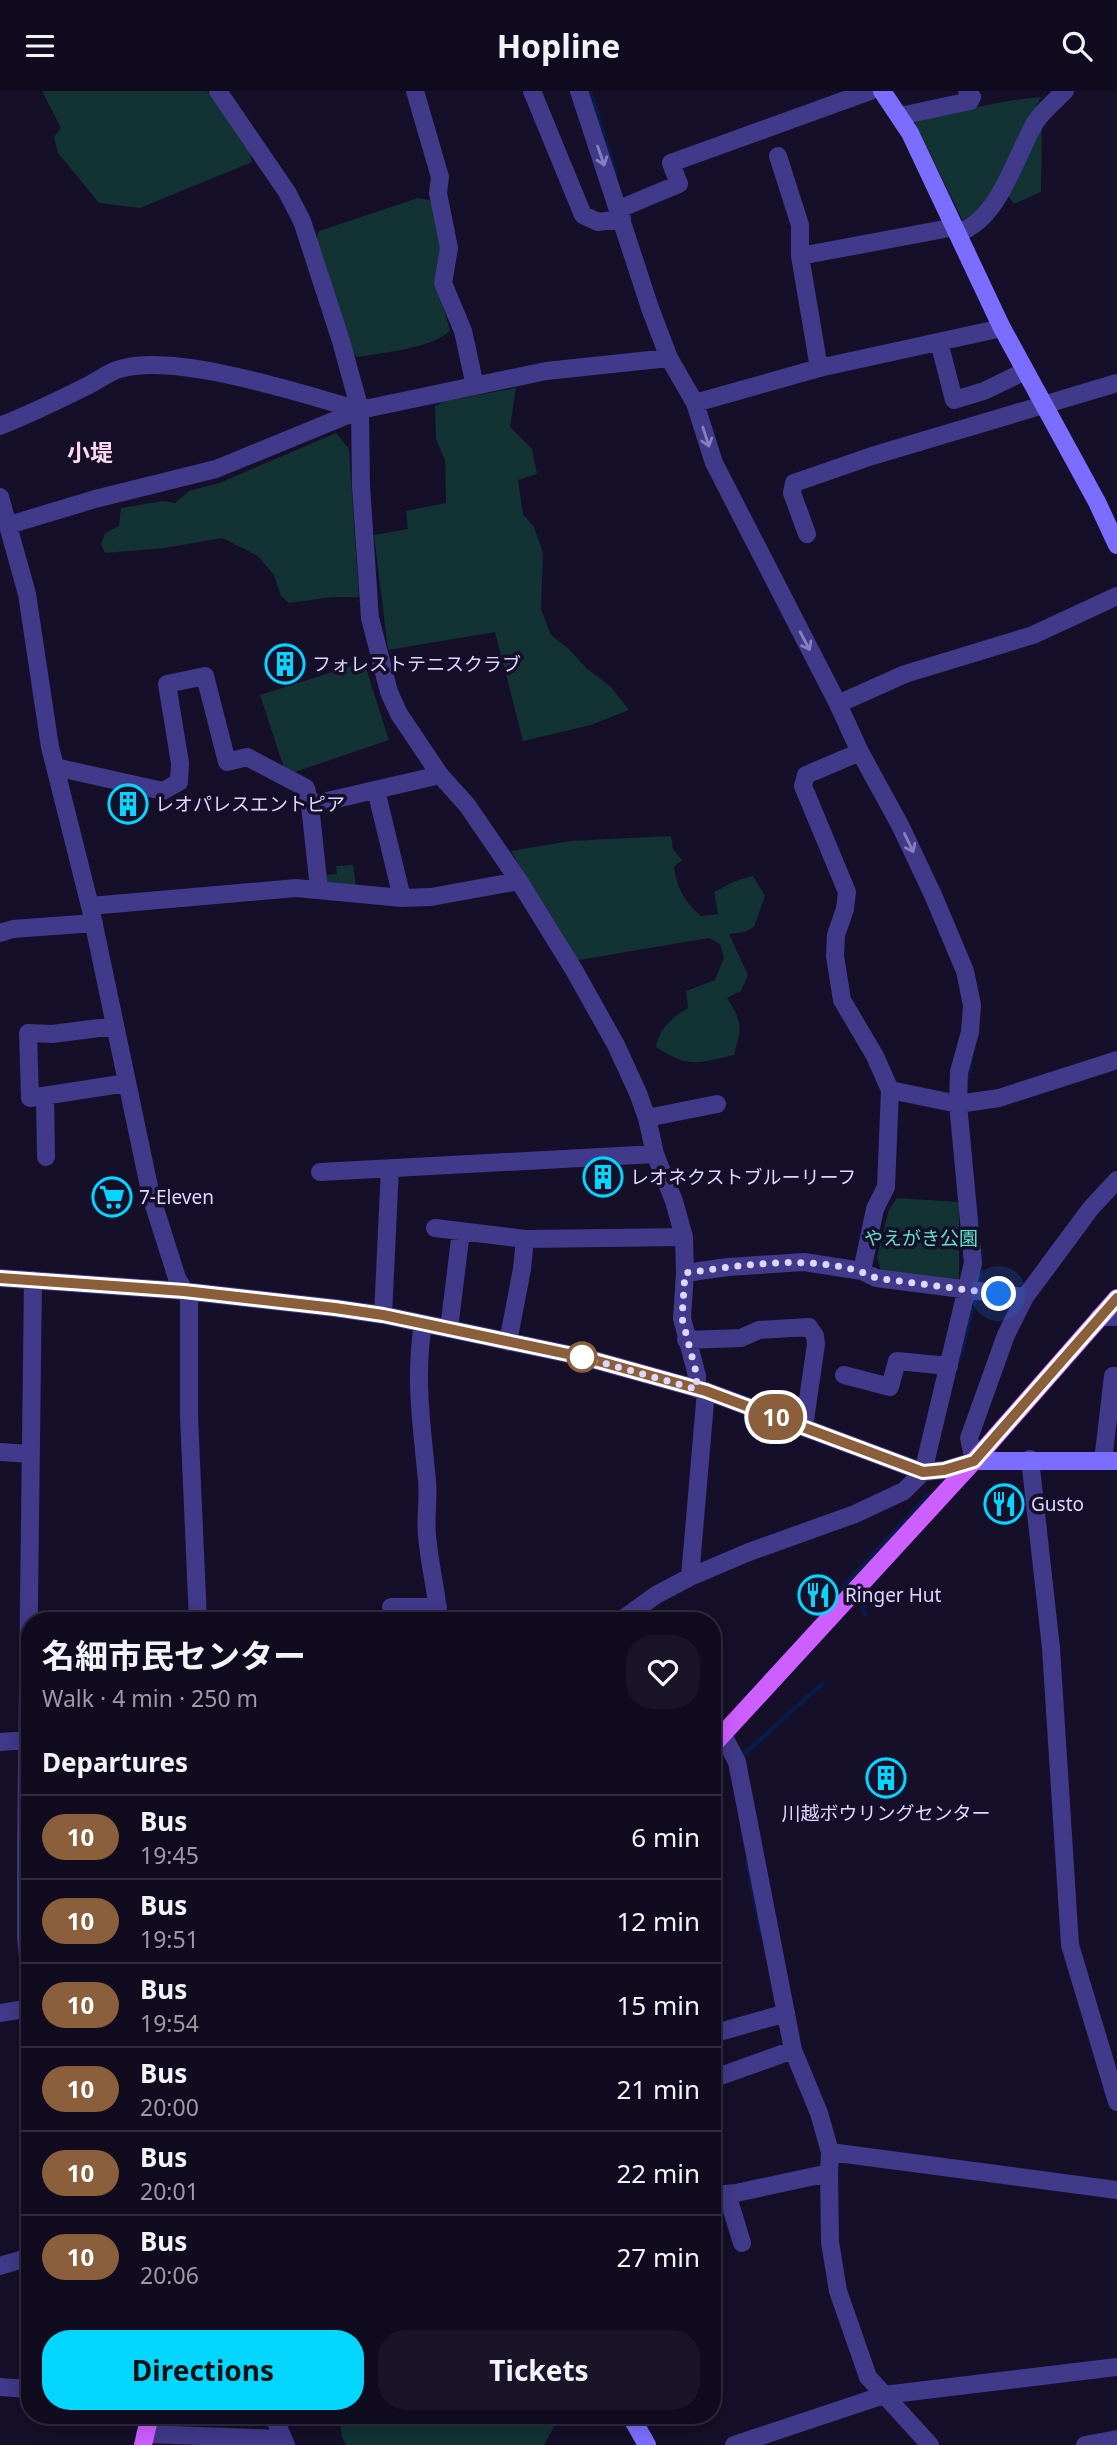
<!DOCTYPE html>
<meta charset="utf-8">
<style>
:root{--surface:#100b1f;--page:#191428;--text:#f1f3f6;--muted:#9c9ba4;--line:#302b3d;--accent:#03d6ff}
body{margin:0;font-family:"Noto Sans","Noto Sans JP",sans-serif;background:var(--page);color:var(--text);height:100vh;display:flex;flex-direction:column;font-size:26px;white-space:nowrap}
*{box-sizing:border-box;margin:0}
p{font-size:23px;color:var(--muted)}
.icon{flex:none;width:38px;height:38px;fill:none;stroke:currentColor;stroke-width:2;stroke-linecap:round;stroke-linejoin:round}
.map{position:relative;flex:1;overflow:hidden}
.side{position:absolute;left:21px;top:1521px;width:700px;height:812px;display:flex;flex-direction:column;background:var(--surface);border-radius:28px;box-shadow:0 4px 18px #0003,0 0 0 2px var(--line)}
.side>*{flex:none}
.badge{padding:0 14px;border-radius:23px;font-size:24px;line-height:46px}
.you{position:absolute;width:35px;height:35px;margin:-18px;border:5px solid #fff;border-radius:50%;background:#1a73e8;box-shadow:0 0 0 10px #1a73e833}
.map>.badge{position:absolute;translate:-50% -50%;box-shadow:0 0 0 4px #fff}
h2{padding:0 21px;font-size:26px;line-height:63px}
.round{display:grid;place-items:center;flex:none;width:74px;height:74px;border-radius:28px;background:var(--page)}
.head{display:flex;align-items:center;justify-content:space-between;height:119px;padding:0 21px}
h1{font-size:33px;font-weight:700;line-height:52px}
.primary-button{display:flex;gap:14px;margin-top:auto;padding:14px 21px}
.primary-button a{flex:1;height:80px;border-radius:28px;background:var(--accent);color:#111;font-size:28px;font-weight:700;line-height:80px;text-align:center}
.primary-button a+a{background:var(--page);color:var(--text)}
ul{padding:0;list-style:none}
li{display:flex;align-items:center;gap:21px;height:84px;padding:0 21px;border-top:2px solid var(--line)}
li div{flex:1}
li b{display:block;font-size:26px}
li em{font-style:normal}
li .badge{min-width:77px;font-weight:700;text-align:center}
header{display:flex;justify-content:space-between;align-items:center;height:91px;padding:0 21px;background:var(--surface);font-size:32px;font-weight:700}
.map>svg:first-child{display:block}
</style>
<header><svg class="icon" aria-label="menu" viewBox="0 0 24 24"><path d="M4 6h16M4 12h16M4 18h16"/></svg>Hopline<svg class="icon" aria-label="search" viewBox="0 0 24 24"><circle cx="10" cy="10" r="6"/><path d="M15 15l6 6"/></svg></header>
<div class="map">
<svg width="1117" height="2354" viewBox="0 0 1117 2354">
<rect width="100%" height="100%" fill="#150f29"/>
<path fill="#123233" d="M 42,0 L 207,0 C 224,20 249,44 252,71 L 140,117 L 99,112 L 58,62 L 54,46 L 61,37 Z
M 1041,6 C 1021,49 1005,103 963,130 L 913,28 L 1014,9 Z
M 1042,34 L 1041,101 L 1014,113 L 1007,103 Z
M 418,107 L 429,109 L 434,116 L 443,156 L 437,192 L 450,240 C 432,257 382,262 357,266 L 350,259 L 315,149 L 319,140 Z
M 516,297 L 510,336 L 532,358 L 537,383 L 518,389 L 523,423 L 534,436 L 543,462 L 541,518 L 551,544 L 569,558 L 586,577 L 611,596 L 629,619 L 591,634 L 523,650 L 495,541 L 388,559 L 374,444 L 408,438 L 406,420 L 446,412 L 445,369 L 436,348 L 435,315 L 446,310 Z
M 336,342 L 349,358 L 359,506 L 333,506 L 289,512 L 281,505 L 274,484 L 258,465 L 222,447 L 165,457 L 105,462 L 101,453 L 105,442 L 119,435 L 121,417 L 163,410 L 175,412 L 189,400 L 219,392 Z
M 364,571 L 389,649 L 292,682 L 284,677 L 260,604 Z
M 671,745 L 673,758 L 682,769 L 674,776 C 677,797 685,812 701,825 L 718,823 L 714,801 L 735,790 L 753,785 L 765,805 L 754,836 L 745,841 L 729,843 L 748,884 L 741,900 L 727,907 C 743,932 742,936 734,964 C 697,972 690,978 656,956 C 659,938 673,925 688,917 L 686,900 L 715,889 L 724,867 L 720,853 L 709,847 L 573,870 L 511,760 L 570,750 Z
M 353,774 L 356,796 L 327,793 L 326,784 L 337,783 L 336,775 Z
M 897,1107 L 959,1111 L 959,1189 L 882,1183 L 877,1166 L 889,1118 Z
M 339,2324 L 548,2324 L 554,2336 L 544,2354 L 346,2354 L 342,2346 Z"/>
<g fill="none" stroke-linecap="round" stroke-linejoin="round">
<path stroke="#091c48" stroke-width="4.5" d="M 590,0 L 615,81
M 967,988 L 971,969
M 979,1197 L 981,1160
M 959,1269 L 976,1205
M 848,1501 L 843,1496 L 928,1404
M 855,1507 L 862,1513 L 865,1523
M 744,1663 L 822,1593
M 747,1770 L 761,1840"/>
<path stroke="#413989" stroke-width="18" d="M 218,0 L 287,101 L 302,130 L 341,250 L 360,319 L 361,395 L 370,527 L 389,601 L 399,623 L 440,684 L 467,714 L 519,790 L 574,879 L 616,954 L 638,1002 L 647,1027 L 655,1063 L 674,1110 L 684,1146 L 685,1182 L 682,1227 L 697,1285 L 696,1298
M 415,0 L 440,86 L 438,102 L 449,157 L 443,192 L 463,240 L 475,295
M 532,0 L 583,124 L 598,131 L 622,128
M 579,0 L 650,217 L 669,267 L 695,312 L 714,372 L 838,613 L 860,661 L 900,734 L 933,804 L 965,880 L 972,914 L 970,941 L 959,981 L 958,1013 L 973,1172 L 923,1381 L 904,1400 L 855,1423 L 749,1461 L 690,1486 L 656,1504 L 620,1530
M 900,25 L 970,10 L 972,6 L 967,0
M 778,65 L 800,134 L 800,165 L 819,277
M 619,118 L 679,93 L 671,72 L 870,0
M 958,142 C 1000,127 1014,68 1035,32 C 1042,20 1055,10 1065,0
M 800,165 L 955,136
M 939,251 L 954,309 L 984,300 L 1025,280
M 695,312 L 819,277 L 1002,237
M 0,335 C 30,323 59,309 87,295 C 98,290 108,281 120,278 C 176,261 301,303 360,319
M 0,406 L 27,503 L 50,656 L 90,815 L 151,1105 L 177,1187 L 189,1208 L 189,1325 L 198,1530
M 9,434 L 95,408 L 216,378 L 360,319 L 546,280 L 669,267
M 807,443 L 792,402 L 794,392 L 872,365 L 1117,292
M 838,613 L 905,583 L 1033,544 L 1117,505
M 860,661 L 806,684 L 803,695 L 847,801 L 845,818 L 836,844 L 835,865 L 842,909 L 875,965 L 890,999 L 958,1013 L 999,1007 L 1117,969
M 55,676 L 163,700 L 179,691 L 180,672 L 167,593 L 205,585 L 227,671 L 247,666 L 306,697 L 310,714 L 319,798
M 376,699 L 402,807
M 310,714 L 440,684
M 90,815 L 296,797 L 402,807 L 431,806 L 519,790
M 0,842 L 13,838 L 94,832
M 115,935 L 52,943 L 28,942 L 30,1007 L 127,992
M 890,999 L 886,1096 L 875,1118 L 862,1180 L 876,1187 L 1025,1206
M 45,1005 L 46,1066
M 647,1027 L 717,1013
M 320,1081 L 655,1063
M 435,1137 L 525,1148 L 684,1146
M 685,1182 L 728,1176 L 804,1171 L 862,1180
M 0,1187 L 184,1200 L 335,1217 L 383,1224 L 587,1267 L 706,1300 L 923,1381 L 944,1379 L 974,1370 L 969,1347 L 1006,1244 L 1025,1206 L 1091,1117 L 1117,1089
M 383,1224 L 390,1077
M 1099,1226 L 1117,1226
M 423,1233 C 414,1288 422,1335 427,1390 C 429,1407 425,1426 427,1444 C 429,1472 437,1501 439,1530
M 449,1238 L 461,1140
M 686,1249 L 741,1247 L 759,1239 L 809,1236 L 815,1245 L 816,1253 L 804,1336
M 508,1251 L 522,1178 L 525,1148
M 844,1284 L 890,1296 L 897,1270 L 949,1275
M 0,1361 L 31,1363
M 1030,1368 L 1051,1557 L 1070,1854 L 1117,2011
M 1103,1370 L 1113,1285 L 1117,1285
M 690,1486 L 706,1300
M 391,1516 L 438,1516
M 723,1644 L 737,1671 L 793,1959 L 819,2022 L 830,2061 L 829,2082 L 830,2151 L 838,2200 L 868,2286 L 930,2354
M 0,1651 L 28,1649
M 30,1888 L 26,1846 L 26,1751 L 33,1189
M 0,1922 L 30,1917
M 712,1943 L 786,1922
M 712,1988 L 793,1959
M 830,2061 L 1117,2099
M 727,2103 L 742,2152
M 712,2104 L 736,2102 L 829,2082
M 0,2175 L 30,2166
M 0,2296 L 30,2298
M 273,2324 L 286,2354
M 145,2343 L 283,2348
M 734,2354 L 884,2304 L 1117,2276
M 1085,2354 L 1117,2348"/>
<path stroke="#7b6eff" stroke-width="18" d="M 882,0 L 910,42 L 1002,237 L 1097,411 L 1117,454
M 974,1370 L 1117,1370
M 630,2324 L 647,2354"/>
<path stroke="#cd5eff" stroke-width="18" d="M 712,1655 L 974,1370 L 1117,1207
M 143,2354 L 150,2324"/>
</g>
<defs><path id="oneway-shaft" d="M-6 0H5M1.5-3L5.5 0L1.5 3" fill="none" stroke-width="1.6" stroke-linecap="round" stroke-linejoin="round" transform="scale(1.75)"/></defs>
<g stroke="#8880be">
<use href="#oneway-shaft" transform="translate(601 65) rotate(71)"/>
<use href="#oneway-shaft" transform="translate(706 346) rotate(72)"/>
<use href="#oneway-shaft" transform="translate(805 550) rotate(62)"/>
<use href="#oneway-shaft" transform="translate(909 752) rotate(64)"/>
</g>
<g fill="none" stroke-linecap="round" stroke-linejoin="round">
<g stroke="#fff" stroke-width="16">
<path id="line" d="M 0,1187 L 184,1200 L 335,1217 L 383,1224 L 587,1267 L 706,1300 L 923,1381 L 944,1379 L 974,1370 L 1117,1207"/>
</g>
<use href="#line" stroke="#8b5e3c" stroke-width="10"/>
<path stroke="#ded7ff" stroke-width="7" stroke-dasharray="0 12.6" d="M 582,1266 L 696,1298 L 697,1285 L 682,1227 L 685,1182 C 744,1174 821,1161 876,1187 L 999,1203"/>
</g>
<defs>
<g id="building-ring" transform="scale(2.0125)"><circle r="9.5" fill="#150f29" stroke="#03d6ff" stroke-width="1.5"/><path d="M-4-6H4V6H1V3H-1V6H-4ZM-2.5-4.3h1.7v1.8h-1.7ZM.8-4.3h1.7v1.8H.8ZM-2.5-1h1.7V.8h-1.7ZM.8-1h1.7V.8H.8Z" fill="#03d6ff"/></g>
<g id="supermarket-ring" transform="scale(2.0125)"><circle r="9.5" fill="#150f29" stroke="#03d6ff" stroke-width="1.5"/><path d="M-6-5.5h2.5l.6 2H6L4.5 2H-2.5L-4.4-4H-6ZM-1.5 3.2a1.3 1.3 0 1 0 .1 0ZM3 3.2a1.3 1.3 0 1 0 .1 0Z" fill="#03d6ff"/></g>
<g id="restaurant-ring" transform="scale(2.0125)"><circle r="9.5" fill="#150f29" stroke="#03d6ff" stroke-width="1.5"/><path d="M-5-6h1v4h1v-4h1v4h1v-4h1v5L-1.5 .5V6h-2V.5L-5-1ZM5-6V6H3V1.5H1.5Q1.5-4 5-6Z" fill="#03d6ff"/></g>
</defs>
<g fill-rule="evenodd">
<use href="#building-ring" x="285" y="573"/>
<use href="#building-ring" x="128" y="713"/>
<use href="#building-ring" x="603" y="1086"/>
<use href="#supermarket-ring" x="112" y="1106"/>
<use href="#restaurant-ring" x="1004" y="1413"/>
<use href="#restaurant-ring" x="818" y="1504"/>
<use href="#building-ring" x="886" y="1687"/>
</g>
<circle fill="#fff" stroke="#8b5e3c" stroke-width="3.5" cx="582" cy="1266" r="14"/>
<g text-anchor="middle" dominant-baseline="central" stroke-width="7" stroke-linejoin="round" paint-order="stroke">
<g font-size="19" fill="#ded7ff" stroke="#150f29" text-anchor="start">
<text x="312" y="573">フォレストテニスクラブ</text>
<text x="155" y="713">レオパレスエントピア</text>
<text x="630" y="1086">レオネクストブルーリーフ</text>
<text x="139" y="1106">7-Eleven</text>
<text x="1031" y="1413">Gusto</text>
<text x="845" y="1504">Ringer Hut</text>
<text x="886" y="1722" text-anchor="middle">川越ボウリングセンター</text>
</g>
<g font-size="19" fill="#5fe3cb" stroke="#150f29">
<text x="921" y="1147">やえがき公園</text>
</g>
<g font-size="23" font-weight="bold" fill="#ffd9ef" stroke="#150f29">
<text x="90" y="361">小堤</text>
</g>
</g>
</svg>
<div class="you" style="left:999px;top:1203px"></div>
<b class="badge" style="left:776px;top:1326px;background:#8b5e3c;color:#fff">10</b>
<section class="side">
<div class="head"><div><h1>名細市民センター</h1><p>Walk · 4 min · 250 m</p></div><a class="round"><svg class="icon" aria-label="heart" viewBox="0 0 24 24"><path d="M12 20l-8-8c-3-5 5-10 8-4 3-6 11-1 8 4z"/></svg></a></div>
<h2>Departures</h2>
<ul>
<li><span class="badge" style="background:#8b5e3c;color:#fff">10</span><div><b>Bus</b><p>19:45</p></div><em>6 min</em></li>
<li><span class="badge" style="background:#8b5e3c;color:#fff">10</span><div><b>Bus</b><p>19:51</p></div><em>12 min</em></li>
<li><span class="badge" style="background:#8b5e3c;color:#fff">10</span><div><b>Bus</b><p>19:54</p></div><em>15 min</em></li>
<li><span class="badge" style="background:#8b5e3c;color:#fff">10</span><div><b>Bus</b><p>20:00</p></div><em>21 min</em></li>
<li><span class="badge" style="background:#8b5e3c;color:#fff">10</span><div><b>Bus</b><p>20:01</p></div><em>22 min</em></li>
<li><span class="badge" style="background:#8b5e3c;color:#fff">10</span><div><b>Bus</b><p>20:06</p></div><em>27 min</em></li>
</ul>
<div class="primary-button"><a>Directions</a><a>Tickets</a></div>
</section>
</div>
